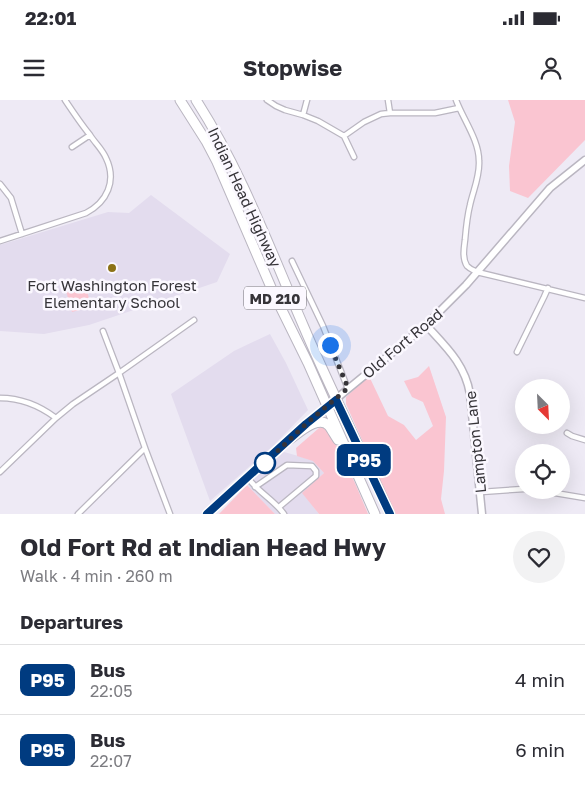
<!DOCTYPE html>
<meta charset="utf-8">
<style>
:root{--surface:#fff;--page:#f2f2f3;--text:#2b2b33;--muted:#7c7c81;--line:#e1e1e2}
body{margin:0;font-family:"Golos Text",sans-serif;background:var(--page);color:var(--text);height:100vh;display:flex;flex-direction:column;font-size:19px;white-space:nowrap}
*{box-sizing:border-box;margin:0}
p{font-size:16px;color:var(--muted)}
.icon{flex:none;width:28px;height:28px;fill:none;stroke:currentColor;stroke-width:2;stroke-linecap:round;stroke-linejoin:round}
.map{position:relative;height:414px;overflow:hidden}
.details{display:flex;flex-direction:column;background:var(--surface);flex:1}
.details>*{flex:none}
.badge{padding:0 10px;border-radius:8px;font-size:18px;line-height:32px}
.needle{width:32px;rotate:156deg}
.fabs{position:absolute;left:515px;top:279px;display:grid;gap:10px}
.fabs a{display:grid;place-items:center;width:55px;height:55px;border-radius:50%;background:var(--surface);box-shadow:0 5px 20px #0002;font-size:25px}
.you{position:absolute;width:25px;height:25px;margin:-12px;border:4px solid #fff;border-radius:50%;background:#1a73e8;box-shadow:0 0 0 8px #1a73e833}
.map>.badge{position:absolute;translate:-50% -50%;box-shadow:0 0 0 2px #fff}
h2{padding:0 20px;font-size:19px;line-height:45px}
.round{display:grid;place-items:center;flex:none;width:52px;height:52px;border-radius:26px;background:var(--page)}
.summary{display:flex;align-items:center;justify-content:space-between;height:85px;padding:0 20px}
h1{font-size:24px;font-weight:700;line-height:38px}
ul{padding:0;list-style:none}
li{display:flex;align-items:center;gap:15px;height:70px;padding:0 20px;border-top:1px solid var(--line)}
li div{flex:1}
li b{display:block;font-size:19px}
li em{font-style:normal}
li .badge{min-width:55px;font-weight:700;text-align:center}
.status{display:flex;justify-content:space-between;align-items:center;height:35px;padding:0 25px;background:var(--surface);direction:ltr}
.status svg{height:14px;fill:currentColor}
header{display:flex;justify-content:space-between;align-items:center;height:65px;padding:0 20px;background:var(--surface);font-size:22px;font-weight:700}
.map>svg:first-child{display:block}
</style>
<div class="status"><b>22:01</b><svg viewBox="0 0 49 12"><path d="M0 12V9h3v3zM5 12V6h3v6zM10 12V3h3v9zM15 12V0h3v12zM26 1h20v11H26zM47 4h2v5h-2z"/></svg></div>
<header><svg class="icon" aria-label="menu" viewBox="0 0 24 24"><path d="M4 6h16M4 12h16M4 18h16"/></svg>Stopwise<svg class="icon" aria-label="person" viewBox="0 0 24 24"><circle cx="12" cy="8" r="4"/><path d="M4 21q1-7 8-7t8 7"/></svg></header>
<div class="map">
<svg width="585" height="414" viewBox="0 0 585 414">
<rect width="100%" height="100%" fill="#eeeaf5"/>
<path fill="#e3dcee" d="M 151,95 L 230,154 L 217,182 L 89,225 L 44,234 L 0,231 L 0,145 L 108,112 L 129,113 Z
M 270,234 L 286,263 L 308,310 L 274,345 L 210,401 L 171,294 L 234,251 Z
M 284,352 L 313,360 L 324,373 L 303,393 L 319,414 L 275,414 L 247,385 Z"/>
<path fill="#fac5d1" d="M 508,0 L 585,0 L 585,40 L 528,98 L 510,91 L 509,66 L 515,22 Z
M 86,186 L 91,207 L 72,212 L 66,191 Z
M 429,266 L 446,317 L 444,371 L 441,399 L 445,414 L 395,414 L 346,304 L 346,297 L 369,276 L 388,316 L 404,325 L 416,340 L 433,326 L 423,302 L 412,297 L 404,281 L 418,277 Z
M 323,327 C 336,337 361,396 368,414 L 319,414 L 302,393 L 324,373 L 313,361 L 297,356 L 296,348 L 319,328 Z
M 247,385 L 275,414 L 219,414 Z"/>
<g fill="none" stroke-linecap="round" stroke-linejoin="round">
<g stroke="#bab6c1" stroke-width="7">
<path id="street" d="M 267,0 L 276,6 L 285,10 L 303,15 L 318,21 L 344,36 L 354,57
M 388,0 L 390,13
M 456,0 C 463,19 479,40 479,61 C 480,76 473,91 470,105 C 467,117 466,128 465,140 C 464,148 462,158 467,166 C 470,169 473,170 477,172 L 585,198
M 303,15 L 307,0
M 344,36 L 364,22 L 381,14 L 390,13 L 435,13 L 459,8
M 72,47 L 90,35
M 0,84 L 11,98 L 22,134
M 0,141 L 86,113 C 107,102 117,81 106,58 C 102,49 95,43 90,35 C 81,24 73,12 65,0
M 292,161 L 323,226 L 348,289
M 103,231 L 119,273 L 145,348 L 170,414
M 517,252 L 544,197 L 548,188
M 0,298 C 20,298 40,306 56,318
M 567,333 L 572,336 L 585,340
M 0,372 L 56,318 L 73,304 L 119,273 L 194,220
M 248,378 C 258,392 274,400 284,414
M 255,387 L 287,365 L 312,366 L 316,371 L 316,376 L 279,407
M 537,390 L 585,398
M 481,392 L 524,389
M 78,414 L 145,348"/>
</g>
<g stroke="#bab6c1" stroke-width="9">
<path id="secondary" d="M 426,225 C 446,247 465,264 470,294 L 482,414
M 306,324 L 348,289 L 426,225 L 466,185 L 550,88 L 585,60
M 207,414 L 293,336"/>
</g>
<g stroke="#bab6c1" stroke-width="11">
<path id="highway" d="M 180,0 L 206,41 L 217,62 L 273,192 L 308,263 L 375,414
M 196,0 C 241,70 270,149 303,225 C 330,289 362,351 390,414
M 290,339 C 299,333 319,314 329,326 C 332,330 335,336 338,340"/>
</g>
<use href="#street" stroke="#fff" stroke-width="4.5"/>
<use href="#secondary" stroke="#fff" stroke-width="6"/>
<use href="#highway" stroke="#fff" stroke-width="9"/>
</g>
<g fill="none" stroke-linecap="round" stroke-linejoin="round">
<g stroke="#fff" stroke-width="11">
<path id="line" d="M 207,414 L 306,324 L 336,300 L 390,414"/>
</g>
<use href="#line" stroke="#003b80" stroke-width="8"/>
<path stroke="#363439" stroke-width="5" stroke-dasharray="0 9" d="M 265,363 L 306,324 L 348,288 L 330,245"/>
</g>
<circle fill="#8c7216" stroke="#fbf8ff" stroke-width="2" cx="112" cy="168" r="5"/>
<circle fill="#fff" stroke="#003b80" stroke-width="2.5" cx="265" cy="363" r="10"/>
<g text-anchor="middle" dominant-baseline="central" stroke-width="5" stroke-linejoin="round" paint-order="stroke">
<rect fill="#fbf8ff" stroke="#716f74" stroke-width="1" x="244" y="186.5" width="62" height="23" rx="4"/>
<g font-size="14" font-weight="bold" fill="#363439">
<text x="275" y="198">MD 210</text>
</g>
<g font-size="15" fill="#363439" stroke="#fbf8ff">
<text transform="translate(245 97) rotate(65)">Indian Head Highway</text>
<text transform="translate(402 243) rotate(-40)">Old Fort Road</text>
<text transform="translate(475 342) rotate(-96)">Lampton Lane</text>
</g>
<g font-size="15" fill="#363439" stroke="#fbf8ff">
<text x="112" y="185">Fort Washington Forest<tspan x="112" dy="17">Elementary School</tspan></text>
</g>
</g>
</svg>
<div class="fabs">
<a><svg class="needle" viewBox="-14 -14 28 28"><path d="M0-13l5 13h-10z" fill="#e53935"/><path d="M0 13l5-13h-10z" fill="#7c7c81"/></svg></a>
<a><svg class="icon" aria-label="locate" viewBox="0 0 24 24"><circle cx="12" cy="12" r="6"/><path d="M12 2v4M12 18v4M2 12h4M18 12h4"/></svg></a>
</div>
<div class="you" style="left:330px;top:245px"></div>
<b class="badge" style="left:364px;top:360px;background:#003b80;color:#fff">P95</b>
</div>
<section class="details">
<div class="summary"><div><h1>Old Fort Rd at Indian Head Hwy</h1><p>Walk · 4 min · 260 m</p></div><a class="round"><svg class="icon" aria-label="heart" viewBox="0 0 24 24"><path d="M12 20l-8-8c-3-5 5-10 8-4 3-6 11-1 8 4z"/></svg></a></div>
<h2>Departures</h2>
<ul>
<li><span class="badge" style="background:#003b80;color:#fff">P95</span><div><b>Bus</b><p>22:05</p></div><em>4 min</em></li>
<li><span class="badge" style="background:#003b80;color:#fff">P95</span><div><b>Bus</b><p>22:07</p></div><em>6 min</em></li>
</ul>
</section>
